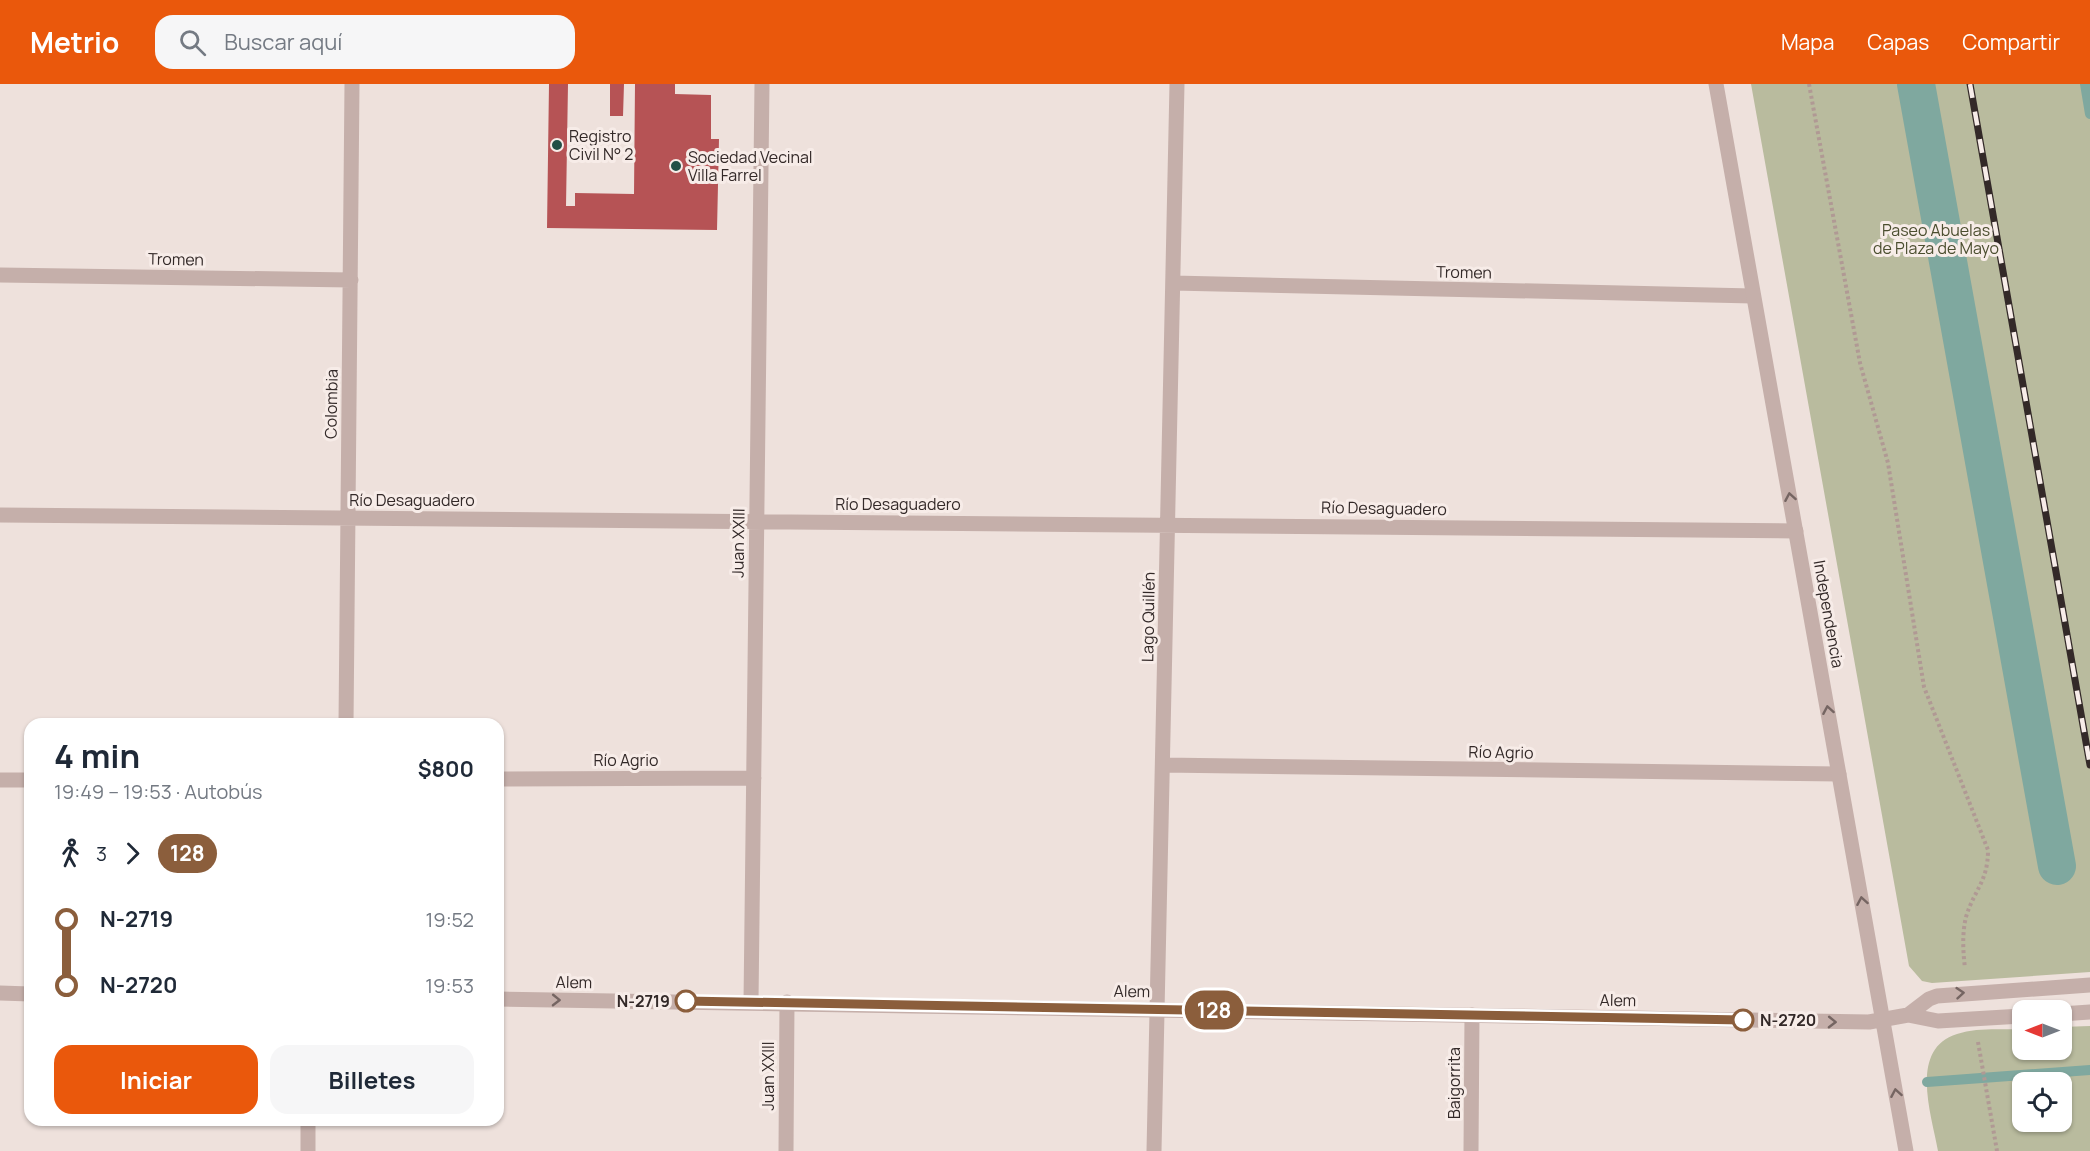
<!DOCTYPE html>
<html lang="es">
<meta charset="utf-8">
<style>
:root{--surface:#fff;--page:#f6f6f7;--text:#1f2937;--muted:#747a83;--accent:#ea580c}
body{margin:0;font-family:Manrope,sans-serif;background:var(--page);color:var(--text);height:100vh;display:flex;flex-direction:column;font-size:22px;white-space:nowrap}
*{box-sizing:border-box;margin:0}
p{font-size:20px;color:var(--muted)}
.icon{flex:none;width:33px;height:33px;fill:none;stroke:currentColor;stroke-width:2;stroke-linecap:round;stroke-linejoin:round}
.map{position:relative;flex:1;overflow:hidden}
.panel{position:absolute;left:24px;top:634px;width:480px;height:408px;display:flex;flex-direction:column;background:var(--surface);border-radius:18px;box-shadow:0 2px 4px #0004}
.panel>*{flex:none}
.badge{padding:0 12px;border-radius:20px;font-size:21px;line-height:39px}
.needle{width:39px;rotate:270deg}
.buttons{position:absolute;left:2012px;top:916px;display:grid;gap:12px}
.buttons a{display:grid;place-items:center;width:60px;height:60px;border-radius:12px;background:var(--surface);box-shadow:0 2px 4px #0004;font-size:30px}
.map>.badge{position:absolute;translate:-50% -50%;box-shadow:0 0 0 3px #fff}
.legs{display:flex;align-items:center;gap:9px;height:66px;padding:0 30px;font-size:20px}
.legs p{margin-inline-start:auto}
.summary{display:flex;align-items:center;justify-content:space-between;height:102px;padding:0 30px}
h1{font-size:33px;font-weight:700;line-height:45px}
.action{display:flex;gap:12px;margin-top:auto;padding:12px 30px}
.action a{flex:1;height:69px;border-radius:18px;background:var(--accent);color:#fff;font-size:24px;font-weight:700;line-height:69px;text-align:center}
.action a+a{background:var(--page);color:var(--text)}
ul{padding:0 30px;list-style:none}
li{display:flex;align-items:center;gap:21px;height:66px;font-size:22px}
li i{display:grid;place-items:center;width:9px;height:100%;margin:0 8px;background:currentColor}
li i::after{content:'';width:15px;height:15px;margin:-8px;border:4px solid;border-radius:50%;background:var(--surface)}
li p{margin-inline-start:auto}
li:first-child i{background:linear-gradient(#0000 50%,currentColor 0)}
li:last-child i{background:linear-gradient(currentColor 50%,#0000 0)}
header{display:flex;align-items:center;gap:36px;box-sizing:border-box;height:84px;padding:0 30px;background:var(--accent);color:#fff}
header strong{font-size:28px}
nav{display:flex;gap:33px;margin-inline-start:auto;font-size:21px}
.search{width:420px;height:54px;background:var(--page);display:flex;align-items:center;gap:15px;box-sizing:border-box;padding:0 21px;border-radius:18px;color:var(--muted);font-size:22px}
.map>svg:first-child{display:block}
</style>
<header>
<strong>Metrio</strong>
<div class="search"><svg class="icon" aria-label="search" viewBox="0 0 24 24"><circle cx="10" cy="10" r="6"/><path d="M15 15l6 6"/></svg>Buscar aquí</div>
<nav><a>Mapa</a><a>Capas</a><a>Compartir</a></nav>
</header>
<div class="map">
<svg width="2090" height="1067" viewBox="0 0 2090 1067">
<rect width="100%" height="100%" fill="#eee1dc"/>
<path fill="#b9bb9e" fill-rule="evenodd" d="M 1751,0 L 2090,0 L 2090,888 L 1932,899 L 1922,897 L 1909,882 Z
M 2090,942 L 2090,1067 L 1938,1067 C 1932,1032 1908,965 1957,950 C 1977,943 2001,946 2022,945 L 2022,966 L 2061,966 L 2061,943 ZM 2022,999 L 2061,999 L 2061,1038 L 2022,1038 Z"/>
<g fill="none" stroke-linecap="round" stroke-linejoin="round">
<path stroke="#7fa89f" stroke-width="10" d="M 2085,0 L 2090,30
M 1927,998 L 2090,986"/>
<path stroke="#7fa89f" stroke-width="38" d="M 1916,0 L 2057,782"/>
</g>
<path fill="#b65355" d="M 549,0 L 568,0 L 566,122 L 575,122 L 575,109 L 634,110 L 635,0 L 675,0 L 675,10 L 711,11 L 711,55 L 719,55 L 717,146 L 547,144 Z
M 610,0 L 624,0 L 623,32 L 610,32 Z"/>
<g fill="none" stroke-linecap="round" stroke-linejoin="round">
<path stroke="#b09994" stroke-width="4" stroke-dasharray="3 3" stroke-linecap="butt" d="M 1809,0 L 1860,279 L 1888,379 L 1924,603 L 1988,766 C 1988,798 1974,806 1966,833 C 1962,849 1963,868 1965,884
M 1978,958 L 1997,1067"/>
<path stroke="#c5afaa" stroke-width="15" d="M 0,191 L 351,196
M 1173,199 L 1753,212
M 0,431 L 1796,447
M 346,640 L 352,0
M 1163,681 L 1839,690
M 498,695 L 754,694
M 0,696 L 30,696
M 751,918 L 762,0
M 308,1067 L 308,1036
M 786,1067 L 787,918
M 1154,1067 L 1177,0
M 1471,1067 L 1472,931"/>
<path stroke="#c5afaa" stroke-width="15" d="M 1716,0 L 1906,1067
M 0,909 L 30,910
M 498,915 L 1869,938 L 1908,931 L 1929,915 L 1937,912 L 2090,901
M 2061,930 L 2090,928
M 1908,931 L 1938,937 L 2022,932"/>
<g stroke="#332928" stroke-width="7">
<path id="rail" d="M 1970,0 L 2090,681"/>
</g>
<use href="#rail" stroke="#f7ece8" stroke-width="4.5" stroke-dasharray="14" stroke-linecap="butt"/>
</g>
<defs><path id="oneway-chevron" d="M-2-3.5L2.5 0L-2 3.5" fill="none" stroke-width="1.6" stroke-linecap="round" stroke-linejoin="round" transform="scale(1.5)"/></defs>
<g stroke="#756562">
<use href="#oneway-chevron" transform="translate(1790 413) rotate(-100)"/>
<use href="#oneway-chevron" transform="translate(1828 626) rotate(-100)"/>
<use href="#oneway-chevron" transform="translate(1862 817) rotate(-100)"/>
<use href="#oneway-chevron" transform="translate(1960 909) rotate(-5)"/>
<use href="#oneway-chevron" transform="translate(556 916) rotate(1)"/>
<use href="#oneway-chevron" transform="translate(1832 938) rotate(1)"/>
<use href="#oneway-chevron" transform="translate(1896 1009) rotate(-100)"/>
</g>
<g fill="none" stroke-linecap="round" stroke-linejoin="round">
<g stroke="#fff" stroke-width="14">
<path id="line-1" d="M 686,917 L 1743,936"/>
</g>
<use href="#line-1" stroke="#8b5e3c" stroke-width="9"/>
</g>
<g fill="#234f46" stroke="#f7ece8" stroke-width="2">
<circle cx="557" cy="61" r="6"/>
<circle cx="676" cy="82" r="6"/>
</g>
<g fill="#fff" stroke="#8b5e3c" stroke-width="3">
<circle cx="686" cy="917" r="10"/>
<circle cx="1743" cy="936" r="10"/>
</g>
<g text-anchor="middle" dominant-baseline="central" stroke-width="6" stroke-linejoin="round" paint-order="stroke">
<g font-size="16" fill="#332928" stroke="#f7ece8" text-anchor="start">
<text x="569" y="52">Registro<tspan x="569" dy="18">Civil N° 2</tspan></text>
<text x="688" y="73">Sociedad Vecinal<tspan x="688" dy="18">Villa Farrel</tspan></text>
</g>
<g font-size="16" fill="#4b4e2f" stroke="#f7ece8">
<text x="1936" y="146">Paseo Abuelas<tspan x="1936" dy="18">de Plaza de Mayo</tspan></text>
</g>
<g font-size="16" fill="#332928" stroke="#f7ece8">
<text transform="translate(176 175) rotate(1)">Tromen</text>
<text transform="translate(1464 188) rotate(1)">Tromen</text>
<text transform="translate(331 320) rotate(-89)">Colombia</text>
<text x="412" y="416">Río Desaguadero</text>
<text x="898" y="420">Río Desaguadero</text>
<text transform="translate(1384 424) rotate(1)">Río Desaguadero</text>
<text transform="translate(738 459) rotate(-89)">Juan XXIII</text>
<text transform="translate(1829 530) rotate(80)">Independencia</text>
<text transform="translate(1148 533) rotate(-89)">Lago Quillén</text>
<text transform="translate(1501 668) rotate(1)">Río Agrio</text>
<text x="626" y="676">Río Agrio</text>
<text transform="translate(574 898) rotate(1)">Alem</text>
<text transform="translate(1132 907) rotate(1)">Alem</text>
<text transform="translate(1618 916) rotate(1)">Alem</text>
<text transform="translate(768 992) rotate(-90)">Juan XXIII</text>
<text transform="translate(1454 999) rotate(-90)">Baigorrita</text>
</g>
<g font-size="16" font-weight="bold" fill="#332928" stroke="#f7ece8" text-anchor="end">
<text x="670" y="917">N-2719</text>
<text x="1760" y="936" text-anchor="start">N-2720</text>
</g>
</g>
</svg>
<div class="buttons">
<a><svg class="needle" viewBox="-14 -14 28 28"><path d="M0-13l5 13h-10z" fill="#e53935"/><path d="M0 13l5-13h-10z" fill="#747a83"/></svg></a>
<a><svg class="icon" aria-label="locate" viewBox="0 0 24 24"><circle cx="12" cy="12" r="6"/><path d="M12 2v4M12 18v4M2 12h4M18 12h4"/></svg></a>
</div>
<b class="badge" style="left:1214px;top:926px;background:#8b5e3c;color:#fff">128</b>
<section class="panel">
<div class="summary"><div><h1>4 min</h1><p>19:49 – 19:53 · Autobús</p></div><b>$800</b></div>
<div class="legs"><svg class="icon" aria-label="walk" viewBox="0 0 24 24"><circle cx="13" cy="4" r="2"/><path d="M13 8l-2 6 4 7M11 14l-3 7M7 12l3-4h3l4 4"/></svg>3<svg class="icon" aria-label="forward" viewBox="0 0 24 24"><path d="M9 5l7 7-7 7"/></svg><b class="badge" style="background:#8b5e3c;color:#fff">128</b></div>
<ul>
<li><i style="color:#8b5e3c"></i><b>N-2719</b><p>19:52</p></li>
<li><i style="color:#8b5e3c"></i><b>N-2720</b><p>19:53</p></li>
</ul>
<div class="action"><a>Iniciar</a><a>Billetes</a></div>
</section>
</div>
